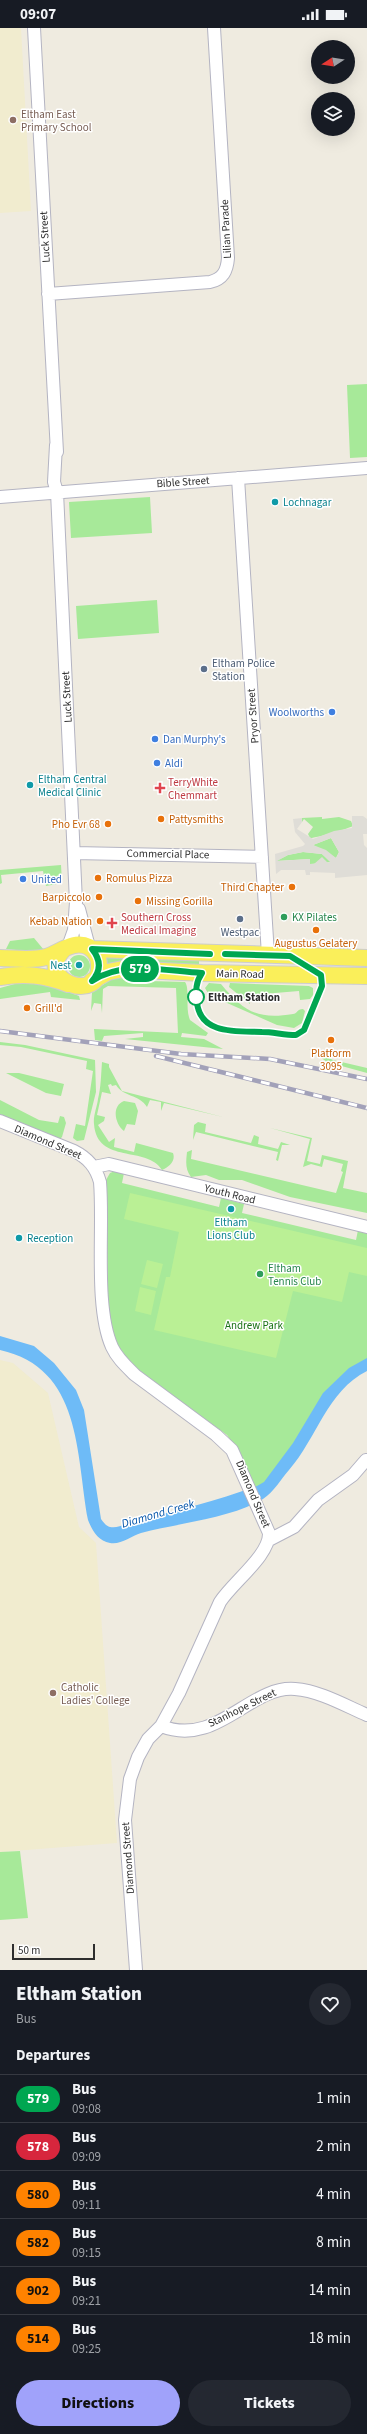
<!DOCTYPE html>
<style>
:root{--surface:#171b24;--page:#242831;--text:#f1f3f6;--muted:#9ea1a6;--line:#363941;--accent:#a0a2fa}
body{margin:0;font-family:"Source Sans 3",sans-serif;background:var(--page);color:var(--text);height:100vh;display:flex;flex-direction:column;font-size:15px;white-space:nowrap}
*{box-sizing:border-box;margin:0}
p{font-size:13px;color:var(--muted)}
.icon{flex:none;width:22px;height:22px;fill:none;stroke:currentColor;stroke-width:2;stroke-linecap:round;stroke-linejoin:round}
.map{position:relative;height:1942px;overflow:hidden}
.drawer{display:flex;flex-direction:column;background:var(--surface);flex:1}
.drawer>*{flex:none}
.badge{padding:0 8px;border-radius:13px;font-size:14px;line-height:26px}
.needle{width:26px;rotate:258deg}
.tools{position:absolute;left:311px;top:12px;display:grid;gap:8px}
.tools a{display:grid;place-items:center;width:44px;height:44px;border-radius:50%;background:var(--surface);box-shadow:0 4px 16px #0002;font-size:20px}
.scale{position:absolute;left:12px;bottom:10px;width:83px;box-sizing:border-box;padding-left:4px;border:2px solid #2e2e2e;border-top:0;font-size:11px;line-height:14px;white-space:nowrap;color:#2e2e2e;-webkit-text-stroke:3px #fff;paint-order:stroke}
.map>.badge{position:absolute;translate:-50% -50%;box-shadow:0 0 0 2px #fff}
h2{padding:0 16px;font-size:15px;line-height:36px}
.round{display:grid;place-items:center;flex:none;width:42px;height:42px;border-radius:21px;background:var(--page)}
.head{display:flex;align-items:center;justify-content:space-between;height:68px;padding:0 16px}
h1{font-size:19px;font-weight:800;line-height:30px}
.primary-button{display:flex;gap:8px;margin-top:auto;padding:8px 16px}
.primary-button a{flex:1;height:46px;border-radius:24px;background:var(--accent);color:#111;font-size:16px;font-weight:800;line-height:46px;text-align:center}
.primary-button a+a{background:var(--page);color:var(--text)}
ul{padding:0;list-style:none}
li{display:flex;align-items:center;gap:12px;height:48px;padding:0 16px;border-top:1px solid var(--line)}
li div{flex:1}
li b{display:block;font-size:15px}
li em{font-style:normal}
li .badge{min-width:44px;font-weight:700;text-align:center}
.status{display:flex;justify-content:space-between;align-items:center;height:28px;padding:0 20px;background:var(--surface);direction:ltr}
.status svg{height:11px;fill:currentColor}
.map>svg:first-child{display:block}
</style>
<div class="status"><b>09:07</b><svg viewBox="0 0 49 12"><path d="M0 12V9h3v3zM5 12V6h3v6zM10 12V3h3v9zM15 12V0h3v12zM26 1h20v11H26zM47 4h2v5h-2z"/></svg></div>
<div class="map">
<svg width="367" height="1942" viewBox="0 0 367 1942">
<rect width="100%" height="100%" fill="#efebe0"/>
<path fill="#f1eccf" d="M 0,0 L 21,0 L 31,183 L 0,185 Z
M 0,1332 L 13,1335 L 48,1365 L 79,1499 L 96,1515 L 117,1815 L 0,1824 Z"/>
<path fill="#a7e999" d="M 367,356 L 367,429 L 350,430 L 347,357 Z
M 150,469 L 152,505 L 71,510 L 69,474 Z
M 157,572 L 159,605 L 78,611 L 76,578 Z
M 322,789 L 322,791 L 339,789 L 351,793 L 353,798 C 350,800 313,811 310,810 L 308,806 L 313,799 L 304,791 L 302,794 L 302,790 Z
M 331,810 L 339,824 L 336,830 L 313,817 Z
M 303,824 L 322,826 L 331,834 L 310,836 L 310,831 L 276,833 L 288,827 Z
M 61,837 L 62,855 L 46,858 L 43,843 L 1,847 L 2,855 L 0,856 L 0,842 Z
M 34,910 L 44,922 L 36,924 L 6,921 L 10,913 Z
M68 938a11 11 0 1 1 22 0a11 11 0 1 1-22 0Z
M 107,930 L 199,931 L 199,938 L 107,937 Z
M 121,949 L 149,953 L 185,954 C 190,960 185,981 190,992 L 208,1005 L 206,1008 L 182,1005 L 181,1009 L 204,1011 L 223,1021 L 125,1011 L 143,1009 L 143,1005 L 104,1008 L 102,1013 L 95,1012 L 94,1001 L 178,1005 L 176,960 L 108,958 L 103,961 L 102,985 L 101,976 L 94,975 L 91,983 L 92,964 L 112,951 Z
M 22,954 L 53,958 L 79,968 L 80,972 L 51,969 L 50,964 L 0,971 L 0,960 Z
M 209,955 L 221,956 C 243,983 257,992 293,986 C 297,986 297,981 303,981 L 305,983 L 302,995 L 294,1000 L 277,997 L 209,967 L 205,960 Z
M 230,955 L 309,958 L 313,960 L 313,967 L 310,971 L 300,972 L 299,963 L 250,967 L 250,976 L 229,959 Z
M 0,1014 L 25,1017 L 95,1032 L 96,1064 L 84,1112 L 77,1113 L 73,1110 L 76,1096 L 85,1098 L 93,1043 L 86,1041 L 87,1033 L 21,1019 L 0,1017 Z
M 309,1021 L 333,1032 L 367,1040 L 367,1045 L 327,1034 Z
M 102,1034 L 109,1036 L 109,1039 L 122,1063 L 223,1089 L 164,1075 L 161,1083 L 161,1074 L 150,1072 L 147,1079 C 139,1066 123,1069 116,1057 L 112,1058 L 111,1056 L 108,1057 L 111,1066 L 102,1064 L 97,1087 L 105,1089 L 104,1093 L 98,1097 L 109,1114 L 115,1110 L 114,1119 L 134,1124 L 136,1115 L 173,1125 C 176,1133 169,1139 162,1142 C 147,1117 97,1137 94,1096 C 93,1088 97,1079 98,1071 C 101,1059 101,1047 102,1034 Z
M 6,1045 L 19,1045 L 64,1056 L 61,1068 L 46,1065 Z
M 0,1072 L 39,1092 L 58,1095 L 60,1088 L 64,1089 L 66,1095 L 62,1109 L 60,1111 L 30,1101 L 0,1086 Z
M 124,1073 L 135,1075 L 138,1083 L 135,1097 L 127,1096 L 124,1103 C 115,1096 111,1078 124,1073 Z
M 198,1094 L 206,1096 L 205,1104 L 251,1115 L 254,1107 L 259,1109 L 258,1116 L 278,1121 L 281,1114 L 290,1117 L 282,1117 L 278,1133 L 276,1132 L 278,1124 L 196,1104 L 193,1112 L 194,1097 Z
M 270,1100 L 312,1110 L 307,1133 L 320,1136 L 322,1127 L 348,1133 L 343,1160 L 367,1165 L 367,1185 L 290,1169 L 242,1152 L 219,1152 L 206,1147 L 191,1149 C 185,1141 186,1134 187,1124 L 192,1122 L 191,1131 L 336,1165 L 343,1144 L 341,1143 L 343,1136 L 324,1131 L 322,1139 L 311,1136 L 303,1139 L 310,1111 Z
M 115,1143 L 124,1145 L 122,1155 L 219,1179 L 221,1170 L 244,1176 L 242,1185 L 356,1212 L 358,1202 L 367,1204 L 367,1338 L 355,1344 L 256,1465 L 232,1414 L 227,1407 L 135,1341 L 121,1326 L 113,1307 L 108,1278 L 106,1152 L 110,1145 Z
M 20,1823 L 28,1890 L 0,1892 L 0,1824 Z"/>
<path fill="#baf095" d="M 130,1165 L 367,1220 L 367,1248 L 349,1244 L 342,1274 L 293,1263 L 276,1330 L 154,1302 L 166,1249 L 170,1249 L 179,1204 L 124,1191 Z
M 147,1232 L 163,1236 L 157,1260 L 141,1256 Z
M 140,1259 L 156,1263 L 151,1287 L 135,1283 Z"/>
<path fill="#dfddd7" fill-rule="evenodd" d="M 352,788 L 363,788 L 367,791 L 367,806 L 363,806 L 364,817 L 367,820 L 367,847 L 335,850 L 335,845 L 310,844 L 310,847 L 306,847 L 305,842 L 281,842 L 276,846 L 275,826 L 303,818 L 305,816 L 295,804 L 293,791 L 302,790 L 302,794 L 297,801 L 313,811 L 334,803 L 352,800 ZM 331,810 L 339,824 L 336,830 L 326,822 L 313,817 ZM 303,824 L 322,826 L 330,834 L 328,835 L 322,829 L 314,836 L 310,836 L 310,831 L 277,833 L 288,827 Z"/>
<path fill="#6ebbf7" d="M 0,1308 L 34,1318 L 54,1335 L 76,1362 L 84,1382 L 101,1491 C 104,1495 106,1498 110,1499 C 119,1501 128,1494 136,1492 C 177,1483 217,1473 257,1458 L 264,1454 L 293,1415 L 323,1365 L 349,1340 L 367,1330 L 367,1343 C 327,1363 317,1410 289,1442 C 281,1451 274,1464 263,1471 C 230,1491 178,1495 141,1505 C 131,1508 121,1517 110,1515 C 98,1513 92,1502 88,1492 C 76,1426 82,1340 0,1322 Z"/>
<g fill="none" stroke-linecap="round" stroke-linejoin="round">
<g stroke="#b4b4c2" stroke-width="14">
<path id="minor" d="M 34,0 L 57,424
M 48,266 L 210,254 C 223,251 227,243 228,230 L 214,0
M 56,417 L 54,454 L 57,464 L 76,874 L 74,902 L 68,919
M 238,450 L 268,927
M 0,469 L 367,440
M 74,825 L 262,829
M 79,881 L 89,919
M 0,1093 L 74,1123 C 88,1130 96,1139 100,1154 C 104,1200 94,1279 112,1319 C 117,1330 126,1338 135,1347 L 216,1407 L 232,1422 L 269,1505 C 270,1527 233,1554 220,1574 L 179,1665 L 161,1698 L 148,1711 L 138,1729 L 130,1751 L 125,1792 L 136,1942
M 94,1139 L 109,1136 L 367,1199
M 269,1512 L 294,1499 L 318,1472 L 353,1447 L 366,1432
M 161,1698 C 217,1720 250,1657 295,1661 C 320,1663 344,1677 367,1687"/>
</g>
<g stroke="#cdcdcd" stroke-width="18">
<path id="major" d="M 92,921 L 367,930
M 0,930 C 15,930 31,933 46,929 C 60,925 73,911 89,919 C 95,923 99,930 99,937 C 102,977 32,953 64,921
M 0,949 C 25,945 44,947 68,956
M 92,953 L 108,944 L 123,941 L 202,945 L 367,948"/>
</g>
<use href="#minor" stroke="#fff" stroke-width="12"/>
<use href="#major" stroke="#faef5a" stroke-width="16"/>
<g stroke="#a2a1b9" stroke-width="4.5">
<path id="rail" d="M 0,1003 L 181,1026 L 270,1031 L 367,1051
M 156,1028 L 367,1080"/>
</g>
<use href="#rail" stroke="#fff" stroke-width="3" stroke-dasharray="9" stroke-linecap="butt"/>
</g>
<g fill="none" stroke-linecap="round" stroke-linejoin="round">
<g stroke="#fff" stroke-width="9">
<path id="line" d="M 210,926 L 92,921 C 101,932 101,943 92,953 C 124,932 165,943 202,945 C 195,955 196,963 197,975 C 201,1007 237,1003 262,1004 C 273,1004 284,1007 296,1007 L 304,1002 L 322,958 L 321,947 L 290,928 L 225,926"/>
</g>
<use href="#line" stroke="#00a651" stroke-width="6"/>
</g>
<g fill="#8d6e63" stroke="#fff" stroke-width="1.5">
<circle cx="13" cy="92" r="4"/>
<circle cx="53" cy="1665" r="4"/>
</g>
<g fill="#0f9aa8" stroke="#fff" stroke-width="1.5">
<circle cx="275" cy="474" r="4"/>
<circle cx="30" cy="757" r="4"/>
<circle cx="79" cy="937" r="4"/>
<circle cx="231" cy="1181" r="4"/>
<circle cx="19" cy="1210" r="4"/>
</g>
<g fill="#5c6f8a" stroke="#fff" stroke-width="1.5">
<circle cx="204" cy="641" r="4"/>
<circle cx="240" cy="891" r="4"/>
</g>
<g fill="#3f7fe0" stroke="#fff" stroke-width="1.5">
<circle cx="332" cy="684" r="4"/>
<circle cx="155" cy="711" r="4"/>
<circle cx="157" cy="735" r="4"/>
<circle cx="23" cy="851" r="4"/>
</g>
<g fill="#e0444e" stroke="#fff" stroke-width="1.5">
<path d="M158 754h4v4h4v4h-4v4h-4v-4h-4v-4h4z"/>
<path d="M110 889h4v4h4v4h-4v4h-4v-4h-4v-4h4z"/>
</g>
<g fill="#e8710a" stroke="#fff" stroke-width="1.5">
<circle cx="161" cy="791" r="4"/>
<circle cx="108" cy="796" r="4"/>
<circle cx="98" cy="850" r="4"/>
<circle cx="292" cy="859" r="4"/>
<circle cx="99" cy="869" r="4"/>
<circle cx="138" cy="873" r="4"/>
<circle cx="100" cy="893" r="4"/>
<circle cx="316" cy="902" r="4"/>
<circle cx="27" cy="980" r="4"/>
<circle cx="331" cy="1012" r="4"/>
</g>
<g fill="#2e9e5b" stroke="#fff" stroke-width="1.5">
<circle cx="284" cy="889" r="4"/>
<circle cx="260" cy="1246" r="4"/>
</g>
<circle fill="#fff" stroke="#00a651" stroke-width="2" cx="196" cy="969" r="8"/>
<g text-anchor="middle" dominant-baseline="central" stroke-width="3" stroke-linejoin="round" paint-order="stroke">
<g font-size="11" fill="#785e54" stroke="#fff" text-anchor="start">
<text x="21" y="86">Eltham East<tspan x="21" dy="13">Primary School</tspan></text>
<text x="61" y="1659">Catholic<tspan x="61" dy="13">Ladies' College</tspan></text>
</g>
<g font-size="11" fill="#2e2e2e" stroke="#fff">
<text transform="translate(226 201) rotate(-93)">Lilian Parade</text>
<text transform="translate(45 209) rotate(-93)">Luck Street</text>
<text transform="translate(183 454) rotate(-4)">Bible Street</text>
<text transform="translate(67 669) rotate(-93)">Luck Street</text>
<text transform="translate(253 688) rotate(-94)">Pryor Street</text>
<text transform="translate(168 826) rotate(1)">Commercial Place</text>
<text transform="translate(240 946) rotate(1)">Main Road</text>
<text transform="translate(48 1114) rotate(23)">Diamond Street</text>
<text transform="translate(230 1166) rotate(14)">Youth Road</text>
<text transform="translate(253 1466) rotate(67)">Diamond Street</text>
<text transform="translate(242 1680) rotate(-26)">Stanhope Street</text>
<text transform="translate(128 1830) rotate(-94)">Diamond Street</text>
</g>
<g font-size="11" fill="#0d838f" stroke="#fff" text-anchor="start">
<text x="283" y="474">Lochnagar</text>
<text x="38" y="751">Eltham Central<tspan x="38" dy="13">Medical Clinic</tspan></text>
<text x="71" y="937" text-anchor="end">Nest</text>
<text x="231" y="1194" text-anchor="middle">Eltham<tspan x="231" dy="13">Lions Club</tspan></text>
<text x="27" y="1210">Reception</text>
</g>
<g font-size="11" fill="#4e5e75" stroke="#fff" text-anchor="start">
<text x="212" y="635">Eltham Police<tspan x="212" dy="13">Station</tspan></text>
<text x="240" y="904" text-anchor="middle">Westpac</text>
</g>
<g font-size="11" fill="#366cbe" stroke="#fff" text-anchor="start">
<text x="324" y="684" text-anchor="end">Woolworths</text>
<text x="163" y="711">Dan Murphy's</text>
<text x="165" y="735">Aldi</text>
<text x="31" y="851">United</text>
</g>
<g font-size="11" fill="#be3a42" stroke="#fff" text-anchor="start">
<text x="168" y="754">TerryWhite<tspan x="168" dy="13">Chemmart</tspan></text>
<text x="121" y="889">Southern Cross<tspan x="121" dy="13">Medical Imaging</tspan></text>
</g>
<g font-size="11" fill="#c56008" stroke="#fff" text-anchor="start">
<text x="169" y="791">Pattysmiths</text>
<text x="100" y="796" text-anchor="end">Pho Evr 68</text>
<text x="106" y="850">Romulus Pizza</text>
<text x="284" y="859" text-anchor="end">Third Chapter</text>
<text x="91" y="869" text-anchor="end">Barpiccolo</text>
<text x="146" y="873">Missing Gorilla</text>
<text x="92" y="893" text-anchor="end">Kebab Nation</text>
<text x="316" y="915" text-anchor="middle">Augustus Gelatery</text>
<text x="35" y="980">Grill'd</text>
<text x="331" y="1025" text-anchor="middle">Platform<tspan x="331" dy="13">3095</tspan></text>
</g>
<g font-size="11" fill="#27864d" stroke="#fff" text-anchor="start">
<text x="292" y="889">KX Pilates</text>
<text x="268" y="1240">Eltham<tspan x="268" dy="13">Tennis Club</tspan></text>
</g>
<g font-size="11" font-weight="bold" fill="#2e2e2e" stroke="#fff" text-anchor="start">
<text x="208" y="969">Eltham Station</text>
</g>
<g font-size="11" fill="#1a7216" stroke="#fff">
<text x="254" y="1297">Andrew Park</text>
</g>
<g font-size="12" font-style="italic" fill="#0555aa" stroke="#fff">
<text transform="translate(158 1486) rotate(-16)">Diamond Creek</text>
</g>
</g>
</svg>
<div class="tools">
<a><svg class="needle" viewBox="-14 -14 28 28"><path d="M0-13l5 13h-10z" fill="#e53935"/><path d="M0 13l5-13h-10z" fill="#9ea1a6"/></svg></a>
<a><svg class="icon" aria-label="layers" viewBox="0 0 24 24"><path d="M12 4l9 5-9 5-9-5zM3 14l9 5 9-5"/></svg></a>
</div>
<div class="scale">50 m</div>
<b class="badge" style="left:140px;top:941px;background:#00a651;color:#fff">579</b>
</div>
<section class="drawer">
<div class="head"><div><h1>Eltham Station</h1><p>Bus</p></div><a class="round"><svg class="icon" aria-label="heart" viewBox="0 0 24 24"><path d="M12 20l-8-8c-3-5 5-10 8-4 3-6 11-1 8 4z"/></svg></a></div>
<h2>Departures</h2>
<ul>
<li><span class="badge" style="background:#00a651;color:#fff">579</span><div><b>Bus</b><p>09:08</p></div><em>1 min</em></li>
<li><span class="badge" style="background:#d7263d;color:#fff">578</span><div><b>Bus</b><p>09:09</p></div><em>2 min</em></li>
<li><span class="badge" style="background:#ff8200;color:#111">580</span><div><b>Bus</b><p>09:11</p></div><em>4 min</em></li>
<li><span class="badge" style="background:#ff8200;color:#111">582</span><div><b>Bus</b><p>09:15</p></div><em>8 min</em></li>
<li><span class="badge" style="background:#ff8200;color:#111">902</span><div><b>Bus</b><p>09:21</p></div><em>14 min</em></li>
<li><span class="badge" style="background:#ff8200;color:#111">514</span><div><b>Bus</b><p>09:25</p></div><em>18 min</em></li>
</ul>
<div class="primary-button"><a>Directions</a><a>Tickets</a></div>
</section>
